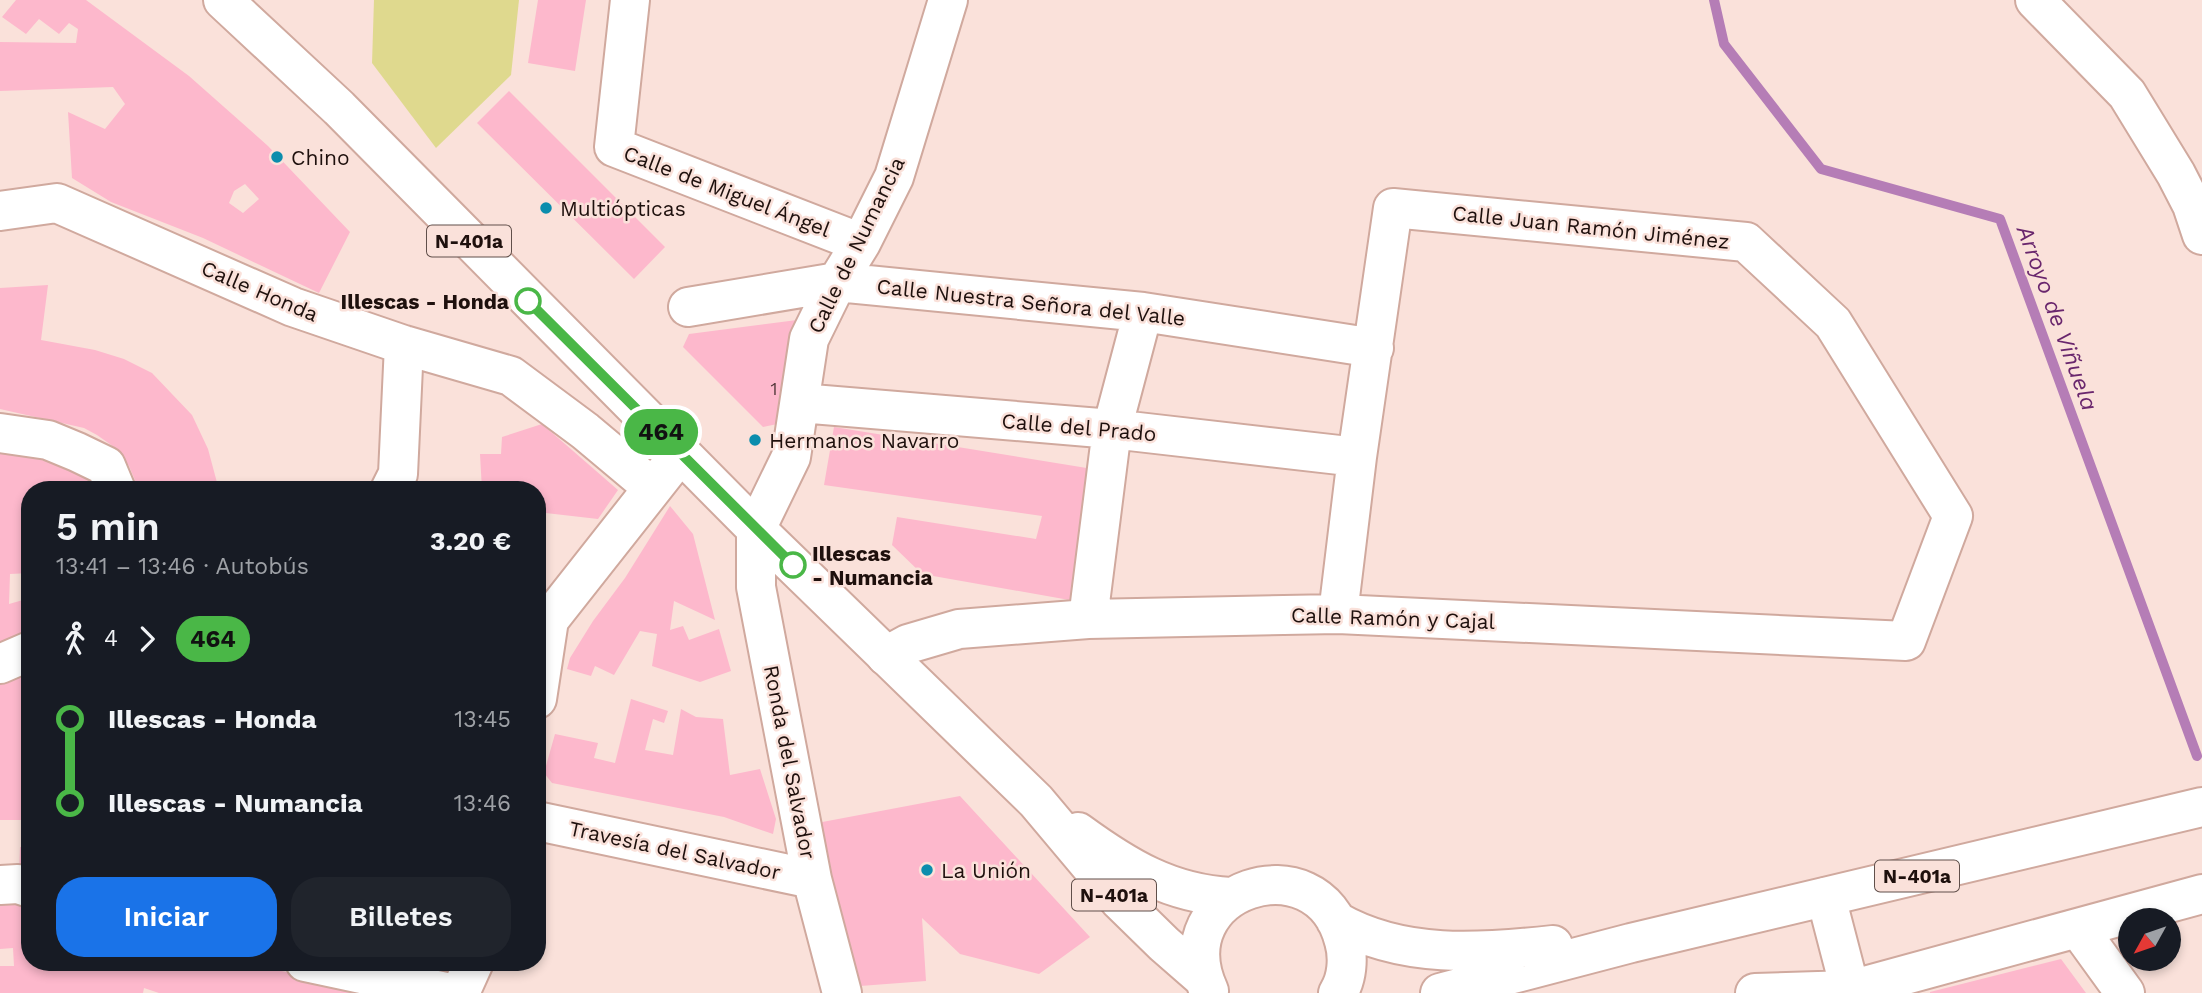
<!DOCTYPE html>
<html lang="es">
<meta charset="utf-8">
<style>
:root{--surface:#171b24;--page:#20242c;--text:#f1f3f6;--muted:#9ea1a6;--accent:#1a73e8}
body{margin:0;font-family:"Work Sans",sans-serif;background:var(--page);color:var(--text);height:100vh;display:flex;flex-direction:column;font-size:26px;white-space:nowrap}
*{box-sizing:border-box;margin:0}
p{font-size:23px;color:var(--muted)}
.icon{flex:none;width:38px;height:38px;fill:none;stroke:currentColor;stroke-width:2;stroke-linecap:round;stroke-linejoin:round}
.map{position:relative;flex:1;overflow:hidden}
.details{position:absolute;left:21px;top:481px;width:525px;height:490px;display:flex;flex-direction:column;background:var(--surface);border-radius:28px;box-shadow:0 4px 10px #0003}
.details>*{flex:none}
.badge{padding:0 14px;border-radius:23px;font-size:24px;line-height:46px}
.needle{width:46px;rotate:230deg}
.fabs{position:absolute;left:2118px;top:908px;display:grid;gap:14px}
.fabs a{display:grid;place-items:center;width:63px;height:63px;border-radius:50%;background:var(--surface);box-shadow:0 4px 10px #0003;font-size:35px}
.map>.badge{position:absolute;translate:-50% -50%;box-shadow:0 0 0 4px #fff}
.legs{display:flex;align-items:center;gap:10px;height:77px;padding:0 35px;font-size:23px}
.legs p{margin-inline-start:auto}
.summary{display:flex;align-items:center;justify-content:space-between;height:119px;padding:0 35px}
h1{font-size:38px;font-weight:600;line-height:52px}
.action{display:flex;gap:14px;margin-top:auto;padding:14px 35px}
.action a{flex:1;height:80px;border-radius:28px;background:var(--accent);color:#fff;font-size:28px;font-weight:600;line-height:80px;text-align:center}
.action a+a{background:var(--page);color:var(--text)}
ul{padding:0 35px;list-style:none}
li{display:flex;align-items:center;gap:24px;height:84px;font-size:26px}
li i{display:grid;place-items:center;width:10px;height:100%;margin:0 9px;background:currentColor}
li i::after{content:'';width:18px;height:18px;margin:-9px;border:5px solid;border-radius:50%;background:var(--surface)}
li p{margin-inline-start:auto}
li:first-child i{background:linear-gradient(#0000 50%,currentColor 0)}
li:last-child i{background:linear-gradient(currentColor 50%,#0000 0)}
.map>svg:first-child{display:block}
</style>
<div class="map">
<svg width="2202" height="993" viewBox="0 0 2202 993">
<rect width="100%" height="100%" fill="#fae1da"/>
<path fill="#dfd98e" d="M 374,0 L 519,0 L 511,75 L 436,148 L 372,63 Z"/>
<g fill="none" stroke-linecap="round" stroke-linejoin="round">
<path stroke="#b57db6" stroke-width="10" d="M 1714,0 L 1724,44 L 1821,169 L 2000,219 L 2197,756"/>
</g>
<path fill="#fdb8cc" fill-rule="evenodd" d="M 16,0 L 86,0 L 189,76 L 268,146 L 350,232 L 319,293 L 203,238 L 111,202 L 72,178 L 68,112 L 105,129 L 125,104 L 113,87 L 0,91 L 0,42 L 76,43 L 78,29 L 69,23 L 59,34 L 39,19 L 26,34 L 2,17 ZM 245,184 L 259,199 L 243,213 L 229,203 L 234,191 Z
M 538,0 L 586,0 L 575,71 L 528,63 Z
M 509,91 L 665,247 L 634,279 L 477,123 Z
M 48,285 L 41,340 L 95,350 L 124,359 L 152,373 L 192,415 L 208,449 L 219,490 L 139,490 L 129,466 L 114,447 L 97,435 L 84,428 L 0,409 L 0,288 Z
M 797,320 L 782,423 L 763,427 L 683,347 L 689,334 Z
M 542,424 L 618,490 L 598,519 L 537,512 L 537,490 L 482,490 L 480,454 L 501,454 L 502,437 Z
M 834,427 L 1099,470 L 1075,601 L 922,574 L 892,545 L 897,517 L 1036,539 L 1042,516 L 824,485 Z
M 0,445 L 79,464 L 103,490 L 30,490 L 30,531 L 27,531 L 30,573 L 10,574 L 9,604 L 30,598 L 30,642 L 0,653 Z
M 670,506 L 693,534 L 715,620 L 674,601 L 670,630 L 683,626 L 689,640 L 719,629 L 731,671 L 700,682 L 652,666 L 657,634 L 640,631 L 614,675 L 595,666 L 591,676 L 567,669 L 570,658 L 593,621 L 625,578 Z
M 30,666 L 30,739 L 23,743 L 25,749 L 28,748 L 30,757 L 30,764 L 24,767 L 26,790 L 30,788 L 30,877 L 19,874 L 20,847 L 25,847 L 24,820 L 0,820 L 0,679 Z
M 631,699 L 668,711 L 664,723 L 653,719 L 645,750 L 673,755 L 681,709 L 696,717 L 723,719 L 730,775 L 760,769 L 776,819 L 773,834 L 724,817 L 552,783 L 544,773 L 555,734 L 598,743 L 594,758 L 615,763 Z
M 960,796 L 1090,937 L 1039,974 L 960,954 L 922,918 L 926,981 L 847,987 L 817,823 Z
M 0,900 L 30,904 L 30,962 L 238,962 L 387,993 L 159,993 L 144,988 L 143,993 L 0,993 L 0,966 L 14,966 L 13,948 L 0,949 Z
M 2061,959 L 2086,993 L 1930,993 L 1930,992 Z
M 370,962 L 467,962 L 459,983 Z"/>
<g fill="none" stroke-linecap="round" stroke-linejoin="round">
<g stroke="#d0a99e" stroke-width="42">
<path id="minor" d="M 630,0 L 614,147 L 861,243
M 2035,0 L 2127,94 L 2176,174 L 2192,205 L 2202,235
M 0,211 L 57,203 L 293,307 L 404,345 L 511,376 L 585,431 L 653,488
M 688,307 L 837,282 L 1143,312 L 1374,348
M 800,403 L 1112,429 L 1357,457
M 0,433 L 48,440 L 77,452 L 106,466 L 116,490
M 390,490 L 398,474 L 404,345
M 1088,619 L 1112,429 L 1143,312
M 537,622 L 549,620 L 668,469
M 886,656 L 908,644 L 959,629 L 1088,619 L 1338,614 L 1906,641 L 1953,516 L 1833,323 L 1746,242 L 1393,208 L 1357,457 L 1338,614
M 0,664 L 30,651
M 537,699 L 549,620
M 537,821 L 812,879
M 0,885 L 18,884 L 30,888
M 1826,897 L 1851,993
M 2078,928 L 2125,993
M 305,962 L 451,993
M 460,993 L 474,962
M 842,993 L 812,879 L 756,587 L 756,529 L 791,457 L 809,339 L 837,282 L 861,243 L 894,177 L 948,0
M 1755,993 L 1850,990 L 2202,894"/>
</g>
<g stroke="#d0a99e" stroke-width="42">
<path id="major" d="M 223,0 L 339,108 L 756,529 L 1036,801 L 1120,901 L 1164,944 L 1203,978
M 1078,832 C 1126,867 1170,894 1231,897
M 1336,921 C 1402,959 1480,953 1553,945
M 1209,991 C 1162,889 1318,839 1344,941 C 1349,958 1347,979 1338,993
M 1440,993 L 1631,943 L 2202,807"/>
</g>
<use href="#minor" stroke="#fff" stroke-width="38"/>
<use href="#major" stroke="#fff" stroke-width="38"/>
</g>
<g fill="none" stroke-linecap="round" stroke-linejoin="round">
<g stroke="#fff" stroke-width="16">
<path id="line-1" d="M 528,301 L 793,565"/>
</g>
<use href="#line-1" stroke="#4ab747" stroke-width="10"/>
</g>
<g fill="#0b8dad" stroke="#fae1da" stroke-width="2.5">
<circle cx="277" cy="157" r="7"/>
<circle cx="546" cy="208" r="7"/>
<circle cx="755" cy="440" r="7"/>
<circle cx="927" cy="870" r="7"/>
</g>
<g fill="#fff" stroke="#4ab747" stroke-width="3.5">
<circle cx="528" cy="301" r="12"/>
<circle cx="793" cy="565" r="12"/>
</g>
<g text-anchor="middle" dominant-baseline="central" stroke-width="5" stroke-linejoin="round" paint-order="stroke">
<g font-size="18" fill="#563a3d">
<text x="774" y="388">1</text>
</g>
<g fill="#fae1da" stroke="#604f4a" stroke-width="2">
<rect x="427" y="225.5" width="84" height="31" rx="5"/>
<rect x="1875" y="860.5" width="84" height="31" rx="5"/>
<rect x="1072" y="879.5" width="84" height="31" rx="5"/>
</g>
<g font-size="19" font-weight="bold" fill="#1e100d">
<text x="469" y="241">N-401a</text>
<text x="1917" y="876">N-401a</text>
<text x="1114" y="895">N-401a</text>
</g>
<g font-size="21" fill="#1e100d" stroke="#fae1da" text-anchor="start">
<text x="291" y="157">Chino</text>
<text x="560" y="208">Multiópticas</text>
<text x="769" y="440">Hermanos Navarro</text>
<text x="941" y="870">La Unión</text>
</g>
<g font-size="21" fill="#1e100d" stroke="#fae1da">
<text transform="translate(727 191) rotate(21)">Calle de Miguel Ángel</text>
<text transform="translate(1591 227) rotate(6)">Calle Juan Ramón Jiménez</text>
<text transform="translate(856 245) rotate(-64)">Calle de Numancia</text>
<text transform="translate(260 291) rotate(23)">Calle Honda</text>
<text transform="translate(1031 302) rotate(6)">Calle Nuestra Señora del Valle</text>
<text transform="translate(1079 427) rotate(5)">Calle del Prado</text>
<text transform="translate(1393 618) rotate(2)">Calle Ramón y Cajal</text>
<text transform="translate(790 762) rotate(79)">Ronda del Salvador</text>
<text transform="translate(675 850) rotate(12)">Travesía del Salvador</text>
</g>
<g font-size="21" font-weight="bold" fill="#1e100d" stroke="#fae1da" text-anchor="end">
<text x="509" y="301">Illescas - Honda</text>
<text x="812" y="553" text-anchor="start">Illescas<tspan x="812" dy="24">- Numancia</tspan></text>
</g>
<g font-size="23" font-style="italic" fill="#69266d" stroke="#fae1da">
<text transform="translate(2057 318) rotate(70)">Arroyo de Viñuela</text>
</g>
</g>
</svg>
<div class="fabs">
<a><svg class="needle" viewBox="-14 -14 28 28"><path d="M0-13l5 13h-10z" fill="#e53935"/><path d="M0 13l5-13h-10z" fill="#9ea1a6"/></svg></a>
</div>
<b class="badge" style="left:661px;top:432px;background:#4ab747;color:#111">464</b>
<section class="details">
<div class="summary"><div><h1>5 min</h1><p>13:41 – 13:46 · Autobús</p></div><b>3.20 €</b></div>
<div class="legs"><svg class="icon" aria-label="walk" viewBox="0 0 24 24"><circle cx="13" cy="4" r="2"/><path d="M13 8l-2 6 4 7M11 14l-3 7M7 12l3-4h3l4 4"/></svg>4<svg class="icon" aria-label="forward" viewBox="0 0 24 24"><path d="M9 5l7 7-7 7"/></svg><b class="badge" style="background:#4ab747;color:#111">464</b></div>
<ul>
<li><i style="color:#4ab747"></i><b>Illescas - Honda</b><p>13:45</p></li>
<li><i style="color:#4ab747"></i><b>Illescas - Numancia</b><p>13:46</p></li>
</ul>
<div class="action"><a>Iniciar</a><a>Billetes</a></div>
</section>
</div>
